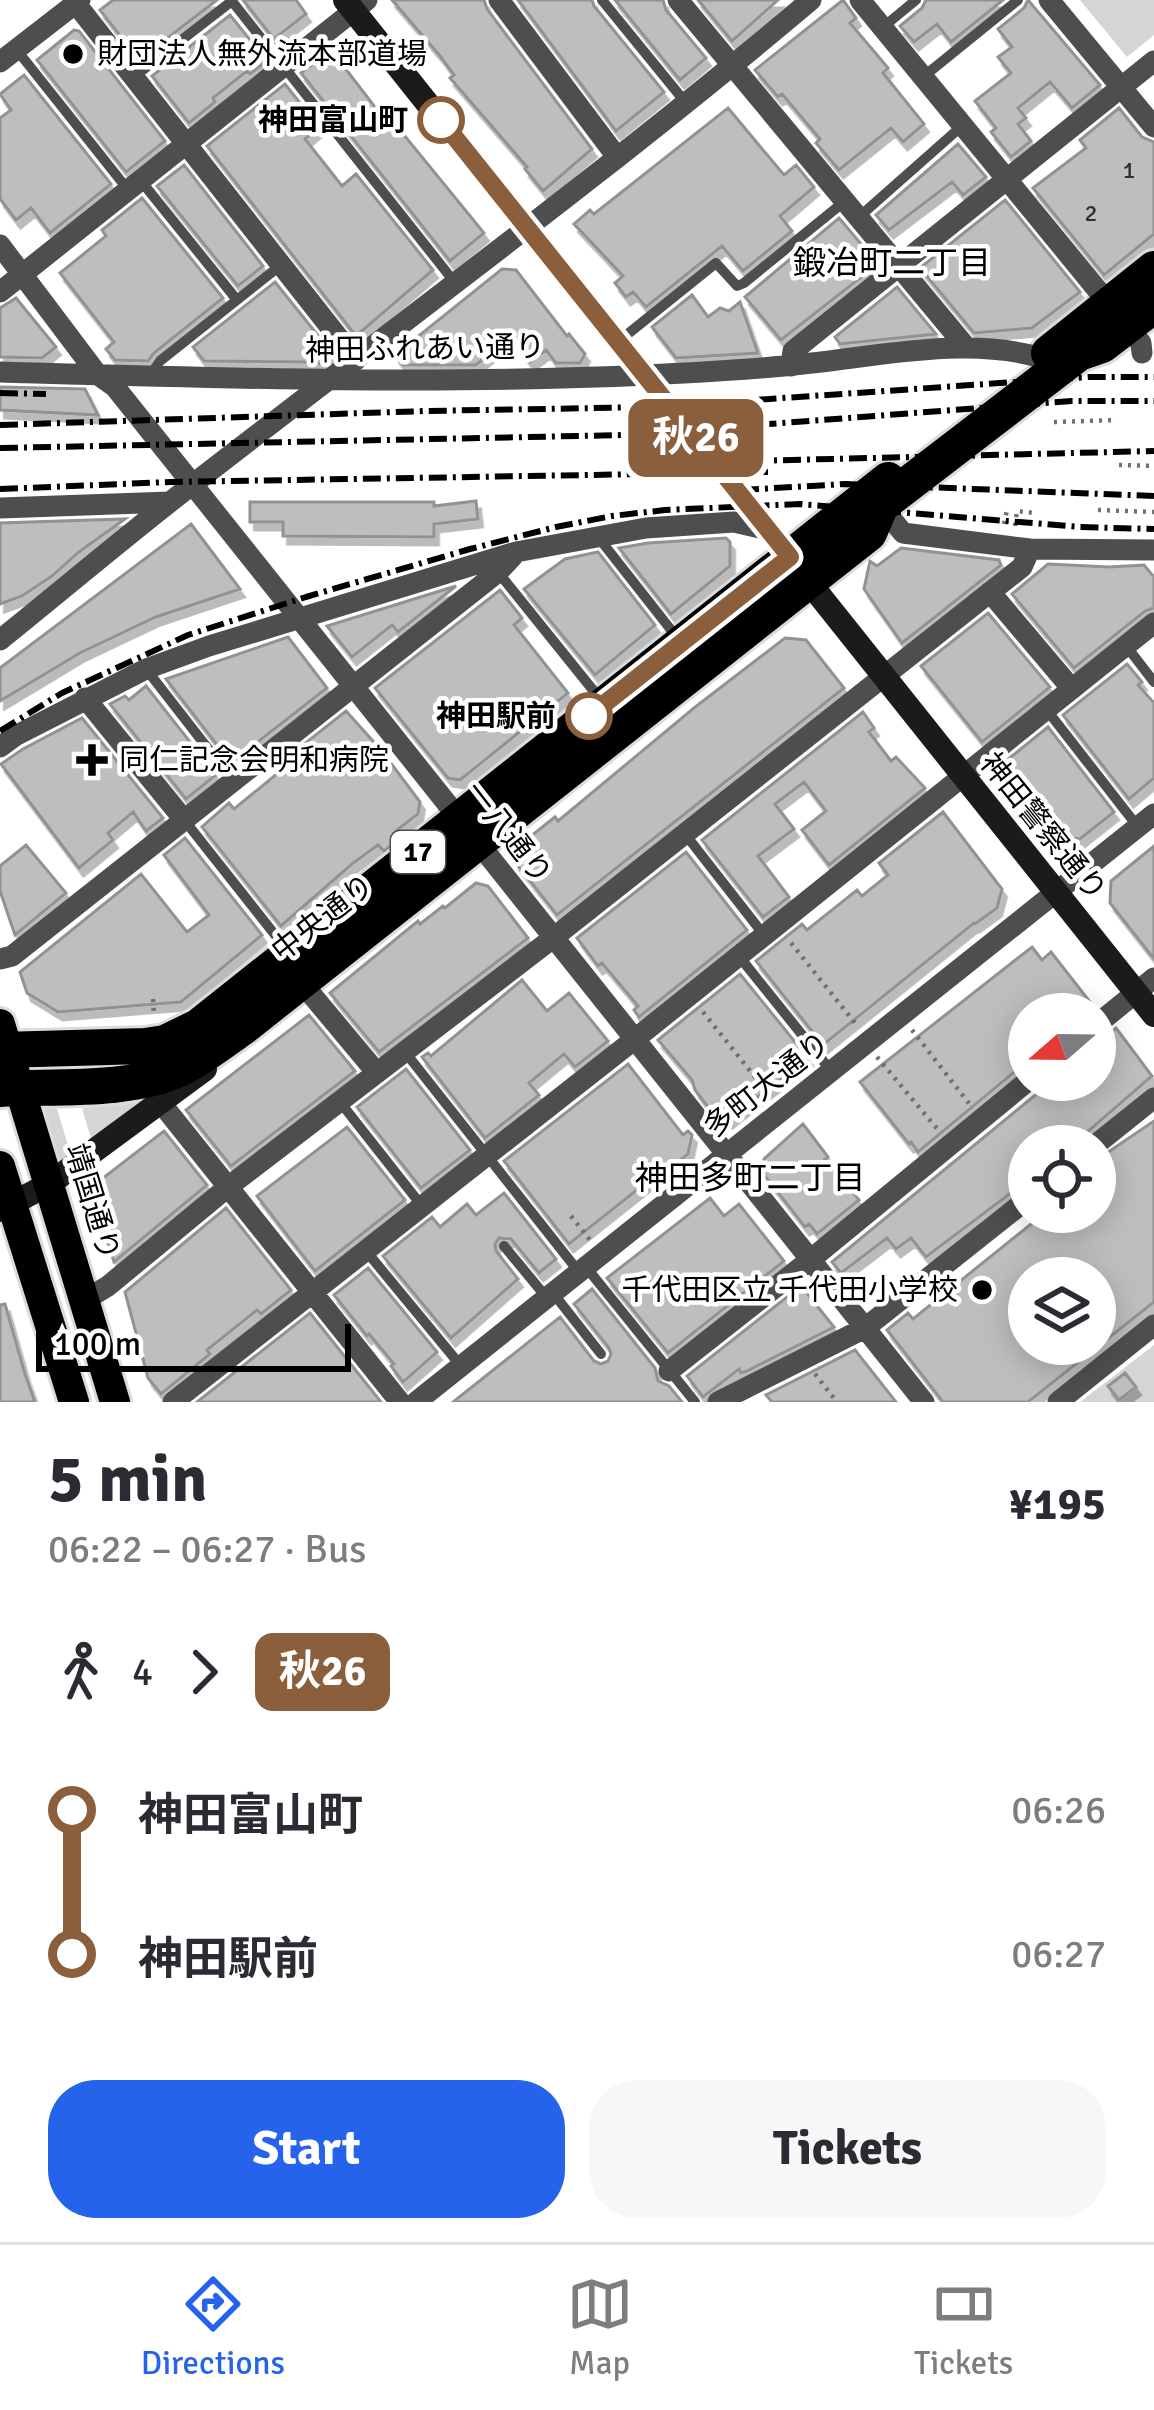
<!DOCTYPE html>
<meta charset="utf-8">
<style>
:root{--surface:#fff;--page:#f7f7f7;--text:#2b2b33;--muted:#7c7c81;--line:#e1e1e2;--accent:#2563eb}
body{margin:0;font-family:Signika,"Noto Sans JP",sans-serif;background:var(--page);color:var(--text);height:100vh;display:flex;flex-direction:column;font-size:45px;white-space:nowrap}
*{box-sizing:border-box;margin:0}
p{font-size:39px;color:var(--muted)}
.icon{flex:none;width:66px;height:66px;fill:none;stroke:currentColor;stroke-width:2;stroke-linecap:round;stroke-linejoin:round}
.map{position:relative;height:1402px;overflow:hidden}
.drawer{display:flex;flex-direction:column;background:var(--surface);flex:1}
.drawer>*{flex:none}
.badge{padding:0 24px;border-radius:18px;font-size:42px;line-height:78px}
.needle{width:78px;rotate:250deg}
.tools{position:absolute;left:1008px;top:993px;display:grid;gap:24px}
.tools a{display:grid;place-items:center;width:108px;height:108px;border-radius:50%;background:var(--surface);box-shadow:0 6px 30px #0003;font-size:60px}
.scale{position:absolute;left:36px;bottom:30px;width:315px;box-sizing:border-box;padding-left:12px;border:6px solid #000;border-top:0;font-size:33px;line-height:42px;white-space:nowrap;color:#000;-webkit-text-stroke:9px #fff;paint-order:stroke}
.map>.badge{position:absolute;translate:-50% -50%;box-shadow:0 0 0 6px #fff}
.legs{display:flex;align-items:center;gap:18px;height:132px;padding:0 48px;font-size:39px}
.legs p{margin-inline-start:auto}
.head{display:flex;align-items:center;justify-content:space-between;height:204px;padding:0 48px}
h1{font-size:66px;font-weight:700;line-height:90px}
.action{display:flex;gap:24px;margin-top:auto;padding:24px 48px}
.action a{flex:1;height:138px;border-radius:48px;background:var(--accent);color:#fff;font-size:48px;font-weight:700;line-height:138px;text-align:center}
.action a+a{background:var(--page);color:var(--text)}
ul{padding:0 48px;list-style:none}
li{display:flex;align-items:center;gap:42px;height:144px;font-size:45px}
li i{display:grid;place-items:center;width:18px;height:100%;margin:0 15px;background:currentColor}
li i::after{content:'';width:30px;height:30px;margin:-15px;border:9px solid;border-radius:50%;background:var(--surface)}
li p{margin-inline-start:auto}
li:first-child i{background:linear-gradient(#0000 50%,currentColor 0)}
li:last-child i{background:linear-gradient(currentColor 50%,#0000 0)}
.tabs{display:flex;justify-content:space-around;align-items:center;height:168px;border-top:3px solid var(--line);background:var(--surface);font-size:33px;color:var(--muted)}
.tabs a{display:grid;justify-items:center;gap:6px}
.tabs .on{color:var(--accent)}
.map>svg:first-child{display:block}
</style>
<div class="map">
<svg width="1154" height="1402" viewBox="0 0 1154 1402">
<defs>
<filter id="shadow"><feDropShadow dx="4.5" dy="8" stdDeviation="0" flood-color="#0004"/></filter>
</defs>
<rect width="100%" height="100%" fill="#fff"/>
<path fill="#d5d5d5" d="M 1080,0 L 1154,0 L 1154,35 L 1127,57 Z
M 158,1088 L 163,1091 L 142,1100 L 91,1139 L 82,1108 L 114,1105 Z
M 52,1107 L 57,1109 L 71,1155 L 63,1161 L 59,1161 L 43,1112 L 46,1108 Z
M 1154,1345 L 1154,1402 L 1080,1402 Z"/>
<path fill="#bebebe" stroke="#929292" stroke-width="3" fill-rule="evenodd" filter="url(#shadow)" d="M 113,0 L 217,0 L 139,60 L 100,10 Z
M 243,0 L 296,0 L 306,14 L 274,39 Z
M 392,0 L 484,0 L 487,9 L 592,149 L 543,191 L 525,169 L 527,167 L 450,78 L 454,75 L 440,56 Z
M 518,0 L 592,0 L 594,6 L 664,92 L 616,131 Z
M 615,0 L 663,0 L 666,10 L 706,58 L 680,80 Z
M 698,0 L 778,0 L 732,41 Z
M 843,0 L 856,18 L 850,23 L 888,68 L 883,73 L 924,124 L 903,142 L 891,128 L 839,170 L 816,143 L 820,139 L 782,94 L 778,97 L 755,70 Z
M 926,0 L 1003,0 L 951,42 L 937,24 L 914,42 L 900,26 L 922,8 Z
M 1028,0 L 1100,85 L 1072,108 L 1050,82 L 1018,108 L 1026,118 L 1018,124 L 1031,141 L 1011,157 L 991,132 L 996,128 L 975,101 L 1011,73 L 998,57 L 1012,47 L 998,29 L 1024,8 Z
M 230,15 L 267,61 L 250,74 L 247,71 L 213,98 L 215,102 L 189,123 L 152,76 Z
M 74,30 L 79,31 L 165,141 L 126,172 L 37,60 Z
M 331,50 L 378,111 L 382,108 L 484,233 L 450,261 L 301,73 Z
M 24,75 L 111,184 L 50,233 L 31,208 L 16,220 L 0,199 L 0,118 L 11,110 L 0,94 Z
M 285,84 L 319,127 L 305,139 L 342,186 L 356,174 L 433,270 L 356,336 L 207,146 Z
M 728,108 L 784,175 L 796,165 L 814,187 L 780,216 L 792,231 L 743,271 L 722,246 L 646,307 L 633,292 L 626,297 L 615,283 L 623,276 L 574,224 L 590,210 L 594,214 Z
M 1119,108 L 1142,137 L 1154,142 L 1154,234 L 1104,275 L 1033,188 L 1086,148 L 1080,140 Z
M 958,144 L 986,177 L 963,195 L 952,182 L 889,230 L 876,215 Z
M 184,165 L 263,266 L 238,286 L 157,186 Z
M 142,198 L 223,298 L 154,353 L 148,361 L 115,360 L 106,349 L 114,342 L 60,273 L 106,236 L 102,230 Z
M 1005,200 L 1080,292 L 1032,328 L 974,333 L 920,268 Z
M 839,218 L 878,264 L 781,340 L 745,297 Z
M 502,269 L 516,270 L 567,336 L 569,334 L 585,354 L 580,363 L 556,363 L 546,350 L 530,362 L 510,337 L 476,365 L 403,365 L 395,355 Z
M 275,282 L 333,354 L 320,364 L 303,362 L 204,361 L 193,347 Z
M 897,287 L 936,334 L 840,344 L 835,337 Z
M 692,295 L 708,317 L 720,308 L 729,311 L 740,302 L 758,353 L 676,358 L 652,327 Z
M 16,298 L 56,347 L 42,358 L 0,357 L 0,308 Z
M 0,387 L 85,389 L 98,415 L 0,410 Z
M 476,501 L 478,519 L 434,524 L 434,537 L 283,536 L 283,522 L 250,522 L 250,502 L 434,502 L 434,506 Z
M 125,519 L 79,552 L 52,576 L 22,596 L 0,604 L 0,523 Z
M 191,524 L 240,589 L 156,617 L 80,653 L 0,701 L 0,668 Z
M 726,538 L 730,542 L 730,566 L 671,614 L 619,548 L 648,543 Z
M 901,548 L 999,560 L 1001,565 L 902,643 L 864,589 L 870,561 L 877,566 Z
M 598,552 L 655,625 L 595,675 L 524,589 L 565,559 Z
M 1048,564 L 1109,567 L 1144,565 L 1154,577 L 1154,608 L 1145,611 L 1074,668 L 1012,594 Z
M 456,586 L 398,632 L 392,625 L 352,657 L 327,626 Z
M 500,590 L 522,618 L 514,625 L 568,693 L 460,780 L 448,778 L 375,688 Z
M 988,613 L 1050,687 L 982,742 L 921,666 Z
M 288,637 L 327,688 L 231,763 L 166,679 Z
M 785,638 L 806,640 L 844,688 L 557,915 L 515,862 L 516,848 L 555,817 L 558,821 L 694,708 Z
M 1127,664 L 1142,682 L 1138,685 L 1154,703 L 1154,778 L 1129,799 L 1063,715 Z
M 146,686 L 216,775 L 186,799 L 110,704 L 125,696 L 129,700 Z
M 346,711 L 381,750 L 420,802 L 418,814 L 397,830 L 402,837 L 384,851 L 378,845 L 352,864 L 281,926 L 202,827 L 229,803 L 234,809 L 283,769 L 279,764 Z
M 863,712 L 874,728 L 869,732 L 891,761 L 896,757 L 925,788 L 829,865 L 802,830 L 826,811 L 804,782 L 775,804 L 794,829 L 758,856 L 789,897 L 763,917 L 702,840 Z
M 82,718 L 163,818 L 146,831 L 133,812 L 108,833 L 113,840 L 79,868 L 1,764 L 23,749 Z
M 1048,727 L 1114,812 L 1080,839 L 1062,837 L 1048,822 L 1045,825 L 1001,765 Z
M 943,812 L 1002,889 L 997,908 L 975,924 L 974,923 L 823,1045 L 756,961 L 802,924 L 807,930 L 857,890 L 862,896 L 888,875 L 879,863 Z
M 185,838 L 262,935 L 181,1002 L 58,1012 L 27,993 L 20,972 L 141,874 L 187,932 L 209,915 L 164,855 Z
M 26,845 L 66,893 L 15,935 L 0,891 L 0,866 Z
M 1154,846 L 1154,959 L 1110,903 L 1111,881 Z
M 686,852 L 747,930 L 639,1017 L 634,1010 L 638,1006 L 602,963 L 598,966 L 577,938 Z
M 476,883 L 488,886 L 528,938 L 379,1052 L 330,993 L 418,921 L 420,924 L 443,906 L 445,908 Z
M 1032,947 L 1042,960 L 1051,952 L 1094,1007 L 1086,1014 L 1029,1014 L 1029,1065 L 1019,1068 L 918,1152 L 911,1142 L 909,1144 L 860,1082 Z
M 740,974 L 808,1058 L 728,1120 L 718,1120 L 695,1090 L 692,1080 L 658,1040 Z
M 522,980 L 547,1011 L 569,993 L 608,1041 L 575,1067 L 564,1054 L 529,1083 L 539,1095 L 485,1138 L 422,1057 L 428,1053 L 431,1056 Z
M 309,1015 L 355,1071 L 231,1166 L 186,1110 Z
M 1116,1028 L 1152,1076 L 1085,1134 L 1079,1146 L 1029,1146 L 1029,1183 L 1020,1186 L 926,1257 L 911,1238 L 896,1249 L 887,1238 L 841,1273 L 832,1262 L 1039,1092 L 1044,1080 L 1095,1080 L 1095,1041 L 1104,1038 Z
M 628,1064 L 683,1135 L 688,1131 L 692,1135 L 688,1154 L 655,1181 L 652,1178 L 569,1244 L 504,1161 Z
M 406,1069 L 470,1150 L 421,1188 L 357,1107 Z
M 1154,1121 L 1154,1302 L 1028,1402 L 943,1402 L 887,1330 L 908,1313 L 913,1319 L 1046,1212 L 1095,1212 L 1095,1161 ZM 1029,1278 L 1095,1278 L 1095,1344 L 1029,1344 Z
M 803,1124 L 828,1157 L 825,1159 L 859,1200 L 817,1234 L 809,1224 L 805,1227 L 765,1176 L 764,1159 Z
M 347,1127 L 405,1200 L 315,1271 L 257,1196 Z
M 164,1131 L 207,1185 L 114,1262 L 104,1231 L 102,1233 L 90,1188 Z
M 504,1193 L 556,1259 L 539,1273 L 511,1239 L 499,1238 L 495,1244 L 496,1251 L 518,1279 L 451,1338 L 383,1256 L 432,1217 L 440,1227 L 467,1204 L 476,1215 Z
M 710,1198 L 724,1216 L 739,1204 L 784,1261 L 668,1353 L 607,1278 Z
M 226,1208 L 291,1290 L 261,1314 L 257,1310 L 207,1350 L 210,1354 L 161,1394 L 148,1378 L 125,1292 Z
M 368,1268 L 437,1352 L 403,1382 L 391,1366 L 394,1364 L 369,1334 L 367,1336 L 334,1295 Z
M 801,1286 L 834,1327 L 747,1371 L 741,1373 L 739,1369 L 703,1397 L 687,1376 Z
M 592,1289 L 655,1368 L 658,1381 L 669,1386 L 682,1402 L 453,1402 L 560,1317 L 594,1361 L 601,1364 L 608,1361 L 611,1354 L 609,1348 L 574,1304 Z
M 5,1304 L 25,1374 L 35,1402 L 0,1402 L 0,1305 Z
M 310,1313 L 381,1402 L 197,1402 Z
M 855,1350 L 896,1402 L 772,1402 L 766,1395 Z
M 1125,1373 L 1136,1387 L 1119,1400 L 1108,1386 Z"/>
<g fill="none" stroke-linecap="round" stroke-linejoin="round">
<g stroke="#dbdbdb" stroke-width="36">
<path id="primary" d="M 0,1024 L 115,1402
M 0,1166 L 74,1402"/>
</g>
<g stroke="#dbdbdb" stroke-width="42">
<path id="highway" d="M 1049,353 L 1154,269
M 0,1050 L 145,1046 L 165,1043 L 198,1027 L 888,480
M 0,1089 C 54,1086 130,1092 179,1069 C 202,1058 222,1042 243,1027 L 869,533 L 881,505 L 1079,353 L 1102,345 L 1154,305"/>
</g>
<path stroke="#707070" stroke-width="4.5" stroke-dasharray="3 6" stroke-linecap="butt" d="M 1054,422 L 1117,420
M 1119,465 L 1154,466
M 1098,510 L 1154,512
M 1004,524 L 1007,510
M 1015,526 L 1017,511 L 1035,513
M 791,943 L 855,1023
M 153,999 L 154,1015
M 703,1012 L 771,1097
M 912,1030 L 971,1106
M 877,1057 L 939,1131
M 571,1216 L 590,1240
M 815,1374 L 837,1402"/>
<path stroke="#4e4e4e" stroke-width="10" d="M 231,0 L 456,284
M 602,0 L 686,103
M 882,28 L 916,0
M 16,49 L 129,191
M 135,76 L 232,1
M 923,77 L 1018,0
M 141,181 L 237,300
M 859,217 L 963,125
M 619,341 L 716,263 L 737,286 L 744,283 L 845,201
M 151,374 L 160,361 L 281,265
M 598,537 L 679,640
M 498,572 L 601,700
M 1127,647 L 1154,682
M 146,669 L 234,782
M 1046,709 L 1138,827
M 185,821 L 287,950
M 685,834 L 764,935
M 738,955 L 832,1072
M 405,1052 L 579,1272
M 340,1102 L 422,1206
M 504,1246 L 547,1298
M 366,1251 L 461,1366
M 586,1267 L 695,1402
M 553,1293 L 601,1354"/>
<path stroke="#4e4e4e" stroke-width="21" d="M 73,0 L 356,360
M 499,0 L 617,157
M 678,0 L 966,347
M 860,0 L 1127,326 L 1141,343 L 1142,353
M 1049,0 L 1154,127
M 0,62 L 80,0
M 0,245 L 98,375 L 115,387 L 924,1402
M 0,292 L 367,0
M 791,366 L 793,351 L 1154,61
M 0,372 C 216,378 432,385 648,375 C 700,372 752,370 803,364 C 882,356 981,333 1056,363
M 0,508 L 170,502
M 895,523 L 903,533 L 1030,549 L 1154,550
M 990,592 L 1072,689
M 0,640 C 57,594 113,547 170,502 C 384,335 604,175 811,0
M 85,698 L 185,821
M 0,747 L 15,736 L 146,669 L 209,646 L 516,552 L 646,528 L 734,522 L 769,530
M 0,959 L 12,956 L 498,572 L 513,556
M 301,982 L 377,1073
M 1095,1026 L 1154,978
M 161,1103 L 400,1402
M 1094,1146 L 1154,1098
M 85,1300 L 108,1286 L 228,1187 L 553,938 L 1022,567 L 1030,549
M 669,1371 L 810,1260 L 1029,1080
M 173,1402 L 635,1039 L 1154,623
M 416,1402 L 1154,814
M 718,1402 L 865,1328 L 1029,1198
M 1058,1402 L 1154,1325"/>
<path stroke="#1b1b1b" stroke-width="24" d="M 345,0 L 1154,1015
M 0,1210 L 49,1184 L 205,1069"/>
<use href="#primary" stroke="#000" stroke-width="30"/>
<use href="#highway" stroke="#000" stroke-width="36"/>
<path stroke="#000" stroke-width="6" stroke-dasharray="18 6 3 6" stroke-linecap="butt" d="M 0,393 L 46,394
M 0,425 L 426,411 L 653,407 L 1088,377 L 1154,377
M 0,448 L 625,435 L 1072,401 L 1154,401
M 750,461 L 1154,451
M 0,489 L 171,482 L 768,472
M 741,490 L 846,484 L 1154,496
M 0,731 L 62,693 L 188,635 L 306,597 L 470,549 L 556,527 L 612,516 L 665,510 L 800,504 L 1080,527 L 1154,529"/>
</g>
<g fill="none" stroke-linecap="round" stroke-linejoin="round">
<g stroke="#fff" stroke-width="27">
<path id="line-1" d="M 441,120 L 790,557 L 589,716"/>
</g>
<use href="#line-1" stroke="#8b5e3c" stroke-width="18"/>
</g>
<g fill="#000" stroke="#fff" stroke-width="4.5">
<circle cx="73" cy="54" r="12"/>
<path d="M86 742h12v12h12v12h-12v12h-12v-12h-12v-12h12z"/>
<circle cx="982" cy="1290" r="12"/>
</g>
<g fill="#fff" stroke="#8b5e3c" stroke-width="6">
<circle cx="441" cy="120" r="21"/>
<circle cx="589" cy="716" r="21"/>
</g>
<g text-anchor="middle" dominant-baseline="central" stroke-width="9" stroke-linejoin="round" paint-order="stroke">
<g font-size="24" fill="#303030">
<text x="1129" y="170">1</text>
<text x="1091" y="213">2</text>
</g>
<rect fill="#fff" stroke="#4c4c4c" stroke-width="3" x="391" y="831" width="54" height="42" rx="9"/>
<g font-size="27" font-weight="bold" fill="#000">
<text x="418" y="852">17</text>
</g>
<g font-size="30" fill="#000" stroke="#fff" text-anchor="start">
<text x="97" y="54">財団法人無外流本部道場</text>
<text x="119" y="760">同仁記念会明和病院</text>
<text x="958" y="1290" text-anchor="end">千代田区立 千代田小学校</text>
</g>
<g font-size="30" font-weight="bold" fill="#000" stroke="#fff" text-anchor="end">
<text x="408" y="120">神田富山町</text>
<text x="556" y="716">神田駅前</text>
</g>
<g font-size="30" fill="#000" stroke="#fff">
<text transform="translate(425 349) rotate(-1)">神田ふれあい通り</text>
<text transform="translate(1043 827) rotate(51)">神田警察通り</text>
<text transform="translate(508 833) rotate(52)">一八通り</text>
<text transform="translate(323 918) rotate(-38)">中央通り</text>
<text transform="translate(767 1085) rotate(-38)">多町大通り</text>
<text transform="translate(92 1202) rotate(73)">靖国通り</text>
</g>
<g font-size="33" fill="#000" stroke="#fff">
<text x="892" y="263">鍛冶町二丁目</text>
<text x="750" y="1178">神田多町二丁目</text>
</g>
</g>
</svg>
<div class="tools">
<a><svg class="needle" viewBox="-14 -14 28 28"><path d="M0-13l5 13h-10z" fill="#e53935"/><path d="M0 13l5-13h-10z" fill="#7c7c81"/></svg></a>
<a><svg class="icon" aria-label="locate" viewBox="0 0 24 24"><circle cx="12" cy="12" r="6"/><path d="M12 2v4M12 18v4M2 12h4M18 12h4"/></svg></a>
<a><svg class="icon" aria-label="layers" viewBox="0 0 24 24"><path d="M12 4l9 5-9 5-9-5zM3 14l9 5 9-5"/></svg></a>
</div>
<div class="scale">100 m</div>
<b class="badge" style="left:696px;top:438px;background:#8b5e3c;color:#fff">秋26</b>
</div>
<section class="drawer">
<div class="head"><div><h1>5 min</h1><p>06:22 – 06:27 · Bus</p></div><b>¥195</b></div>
<div class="legs"><svg class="icon" aria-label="walk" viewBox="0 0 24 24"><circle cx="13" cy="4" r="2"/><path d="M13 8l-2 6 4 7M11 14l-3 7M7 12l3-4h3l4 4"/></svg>4<svg class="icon" aria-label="forward" viewBox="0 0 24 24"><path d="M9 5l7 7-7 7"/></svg><b class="badge" style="background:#8b5e3c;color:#fff">秋26</b></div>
<ul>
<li><i style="color:#8b5e3c"></i><b>神田富山町</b><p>06:26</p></li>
<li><i style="color:#8b5e3c"></i><b>神田駅前</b><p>06:27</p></li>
</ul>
<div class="action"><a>Start</a><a>Tickets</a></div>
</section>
<nav class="tabs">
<a class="on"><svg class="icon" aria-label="directions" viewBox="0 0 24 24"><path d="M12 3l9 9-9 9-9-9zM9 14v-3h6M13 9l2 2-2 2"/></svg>Directions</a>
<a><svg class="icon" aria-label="map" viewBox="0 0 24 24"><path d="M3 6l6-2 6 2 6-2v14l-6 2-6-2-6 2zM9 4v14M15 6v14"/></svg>Map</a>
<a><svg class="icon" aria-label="tickets" viewBox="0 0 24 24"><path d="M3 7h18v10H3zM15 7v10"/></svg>Tickets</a>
</nav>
